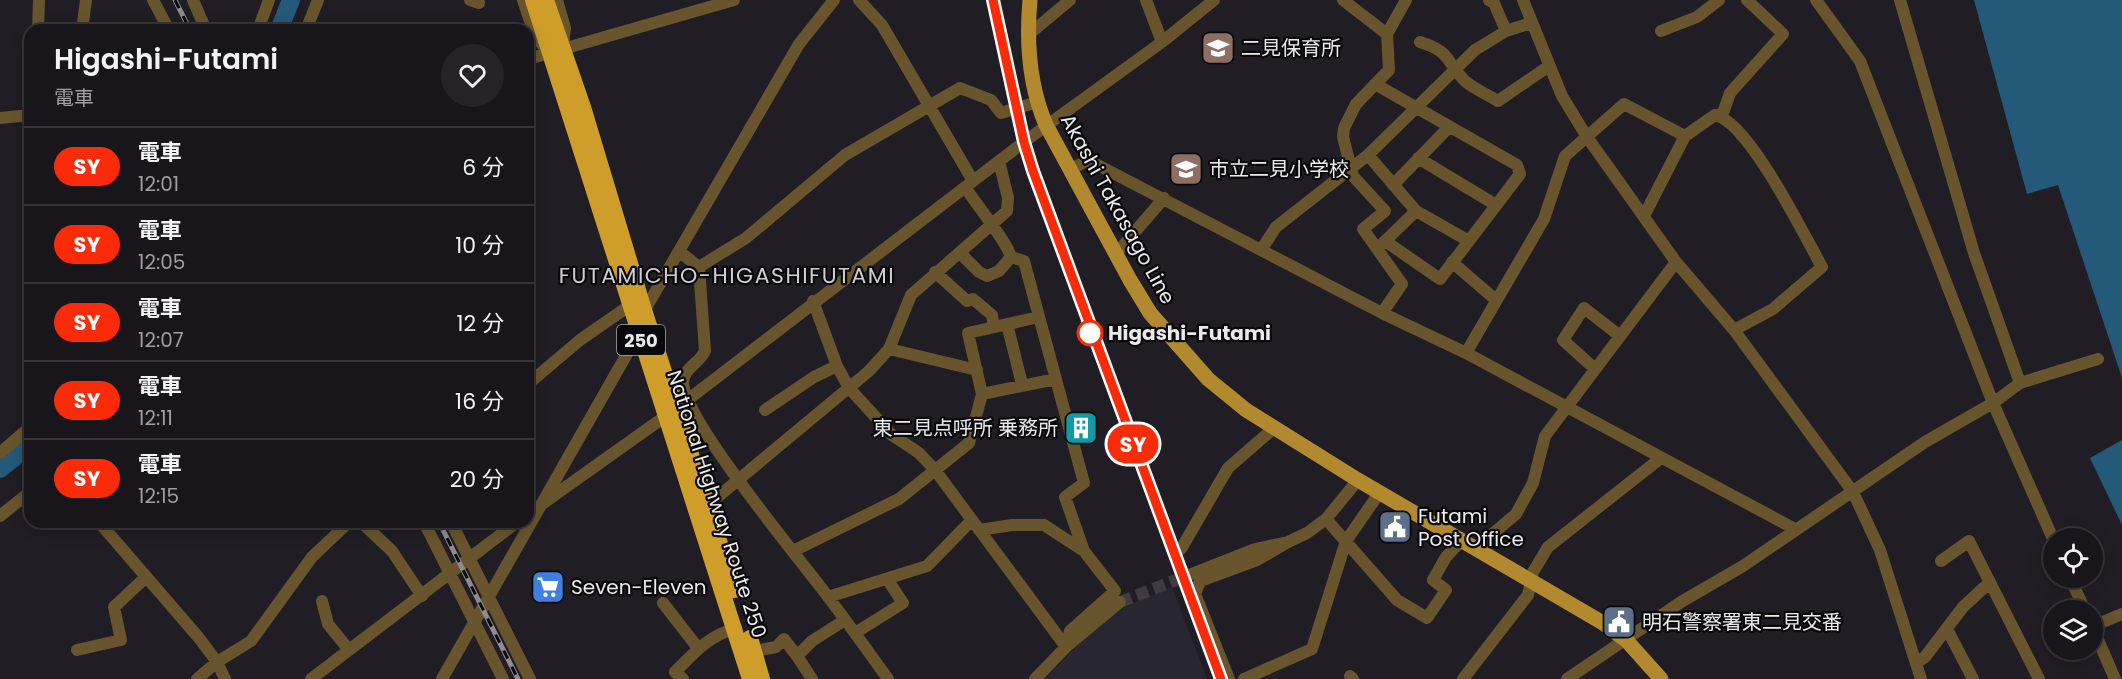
<!DOCTYPE html>
<html lang="ja">
<meta charset="utf-8">
<style>
:root{--surface:#18161b;--page:#252328;--text:#f1f3f6;--muted:#9f9fa3;--line:#36353a}
body{margin:0;font-family:Poppins,"Noto Sans JP",sans-serif;background:var(--page);color:var(--text);height:100vh;display:flex;flex-direction:column;font-size:22px;white-space:nowrap}
*{box-sizing:border-box;margin:0}
p{font-size:20px;color:var(--muted)}
.icon{flex:none;width:33px;height:33px;fill:none;stroke:currentColor;stroke-width:2;stroke-linecap:round;stroke-linejoin:round}
.map{position:relative;flex:1;overflow:hidden}
.side{position:absolute;left:24px;top:24px;width:510px;height:504px;display:flex;flex-direction:column;background:var(--surface);border-radius:18px;box-shadow:0 3px 15px #0003,0 0 0 2px var(--line)}
.side>*{flex:none}
.badge{padding:0 12px;border-radius:20px;font-size:21px;line-height:39px}
.tools{position:absolute;left:2043px;top:528px;display:grid;gap:12px}
.tools a{display:grid;place-items:center;width:60px;height:60px;border-radius:50%;background:var(--surface);box-shadow:0 3px 15px #0003,0 0 0 2px var(--line);font-size:30px}
.map>.badge{position:absolute;translate:-50% -50%;box-shadow:0 0 0 3px #fff}
.round{display:grid;place-items:center;flex:none;width:63px;height:63px;border-radius:32px;background:var(--page)}
.overview{display:flex;align-items:center;justify-content:space-between;height:102px;padding:0 30px}
h1{font-size:28px;font-weight:600;line-height:45px}
ul{padding:0;list-style:none}
li{display:flex;align-items:center;gap:18px;height:78px;padding:0 30px;border-top:2px solid var(--line)}
li div{flex:1}
li b{display:block;font-size:22px}
li em{font-style:normal}
li .badge{min-width:66px;font-weight:700;text-align:center}
.map>svg:first-child{display:block}
</style>
<div class="map">
<svg width="2122" height="679" viewBox="0 0 2122 679">
<rect width="100%" height="100%" fill="#201e24"/>
<path fill="#282631" d="M 1172,587 L 1207,679 L 1044,679 L 1111,612 Z"/>
<path fill="#245979" d="M 1974,0 L 2122,0 L 2122,378 L 2058,185 L 2027,194 Z
M 2122,440 L 2122,525 L 2090,458 Z"/>
<g fill="none" stroke-linecap="round" stroke-linejoin="round">
<path stroke="#245979" stroke-width="18" d="M 279,30 L 291,0
M 0,469 L 30,445"/>
<path stroke="#3e3c42" stroke-width="12" stroke-dasharray="12 6" stroke-linecap="butt" d="M 1120,602 L 1189,575"/>
<path stroke="#68552d" stroke-width="12" d="M 153,0 L 169,30
M 193,0 L 206,30
M 470,0 L 479,3
M 523,0 L 535,36 L 547,50
M 557,0 L 565,28 L 563,45
M 859,0 L 882,25 L 973,181
M 1146,0 L 1162,42
M 1343,0 L 1387,34
M 1489,0 L 1494,3 L 1506,31 L 1531,23
M 1523,0 L 1562,96 L 1587,137 L 1676,262 L 1734,330 L 1853,492 L 1880,550 L 1921,679
M 1816,0 L 1860,61 L 1993,403 L 2054,541
M 1900,0 L 1974,253 L 2020,383
M 38,30 L 39,0
M 82,30 L 86,0
M 258,30 L 269,0
M 306,30 L 318,0
M 1661,31 L 1697,17 L 1719,0
M 1027,36 L 1070,0
M 1420,42 C 1452,52 1445,61 1465,81 C 1474,89 1488,95 1498,101 L 1549,66
M 528,59 L 734,0
M 1375,84 L 1517,165 L 1520,174 L 1440,279 L 1385,241
M 1722,116 L 1730,93 L 1783,34 L 1747,0
M 0,118 L 30,115
M 1368,155 L 1416,211 L 1469,241
M 1418,158 L 1496,205
M 1070,170 L 1088,160 L 1382,313 L 1466,353 L 1795,529
M 1393,185 L 1449,127
M 965,187 C 976,204 1007,242 1011,257
M 1644,216 L 1685,136 L 1715,115 C 1749,122 1804,235 1822,267 L 1773,309 L 1734,330
M 1380,246 L 1416,211
M 1261,250 L 1276,227 L 1368,155 L 1475,50 L 1506,31
M 680,252 L 699,267 L 705,351 C 700,363 683,368 683,383 C 685,421 798,557 826,594 C 847,622 868,651 888,679
M 960,253 L 979,272 L 987,276 L 999,271 L 1011,257
M 1116,254 L 1164,198
M 1011,257 L 1024,261 L 1084,483 L 1065,497 L 1084,551 L 1115,591 L 1070,631 L 1066,647 L 1035,679
M 1452,262 L 1496,300
M 699,267 L 746,238 L 845,155 L 960,88 L 991,100 L 1001,113 L 1037,102
M 935,272 L 967,301 L 973,299 L 992,315 L 994,327
M 813,301 L 837,366 L 849,388 L 892,435 L 919,453 L 935,470 L 972,520
M 643,313 L 799,44 L 834,0
M 1382,313 L 1402,284 L 1363,229 L 1385,211 L 1353,176 L 1343,137 L 1344,128 L 1356,104 L 1389,70 L 1387,34 L 1406,0
M 1007,324 L 1022,384
M 889,349 L 977,370
M 1466,353 L 1544,219 L 1565,156 L 1624,104 L 1685,136
M 1595,369 L 1563,340 L 1584,308 L 1620,336
M 528,384 L 580,340 L 629,306
M 982,394 L 968,333 L 1039,317
M 765,410 L 814,377 L 837,366
M 0,453 L 30,427
M 708,505 L 869,371 L 889,349 L 911,295 L 1007,211 L 1008,198 L 999,161
M 528,514 L 677,408 L 1024,142 L 1162,42 L 1214,0
M 0,516 L 30,492
M 1326,519 L 1397,600 L 1427,618 L 1446,590 L 1433,580 L 1446,557 L 1463,539
M 99,522 L 199,638 L 217,662 L 225,679
M 361,522 L 392,551 L 422,596
M 424,522 L 503,679
M 451,522 L 530,679
M 979,530 L 1012,525 L 1044,525 L 1084,551
M 1477,547 L 1516,514 L 1533,483 L 1545,436 L 1676,262
M 1181,549 L 1228,468 L 1274,428
M 793,551 L 899,499 L 969,443 L 982,394 L 1056,379
M 1941,561 L 1969,541 L 2039,679
M 1189,575 L 1255,549 L 1288,542 L 1307,533 L 1326,519 L 1358,480
M 2070,578 L 2085,610
M 828,597 L 927,566 L 972,520 L 1066,647 L 1120,602
M 322,601 L 328,624 L 349,650
M 663,603 L 698,648
M 2092,626 L 2115,679
M 2093,626 L 2122,614
M 1947,629 L 1973,679
M 855,633 L 903,603 L 887,579
M 77,650 L 121,640 L 114,607 L 146,577
M 755,651 L 776,647 L 784,639 L 797,656
M 1916,663 L 1925,657 L 1963,607 L 1989,583
M 1350,676 L 1353,679
M 197,679 L 217,662 L 251,641 L 312,557 L 349,522
M 311,679 L 517,522
M 442,679 L 640,331
M 683,679 L 675,672 C 696,651 707,637 736,628
M 812,679 L 797,656 L 812,641 L 845,620
M 1229,679 L 1195,594 L 1200,581 L 1257,560 L 1288,542
M 1244,679 L 1312,649 L 1346,541 L 1380,492
M 1463,679 L 1528,595 L 1533,572 L 1548,547 L 1661,458
M 1567,679 L 1681,602 L 1743,566 L 1925,442 L 1993,403 L 2020,383 L 2098,359"/>
<path stroke="#b2892e" stroke-width="15" d="M 1030,0 C 1026,44 1029,85 1046,125 L 1130,280 L 1150,313 L 1208,379 L 1246,410 L 1358,480 L 1603,623 L 1627,641 L 1661,679"/>
<path stroke="#cf9e2a" stroke-width="16" d="M 533,0 L 750,679
M 546,0 L 583,107 L 644,310 L 735,590
M 750,638 L 762,679"/>
<g stroke="#8e8c91" stroke-width="5">
<path id="rail" d="M 175,0 L 190,30
M 993,0 L 1024,142 L 1033,171 L 1090,332 L 1221,679
M 439,522 L 518,679"/>
</g>
<use href="#rail" stroke="#09090b" stroke-width="3" stroke-dasharray="9" stroke-linecap="butt"/>
</g>
<g fill="none" stroke-linecap="round" stroke-linejoin="round">
<g stroke="#fff" stroke-width="14">
<path id="line" d="M 993,0 L 1024,142 L 1033,171 L 1221,679"/>
</g>
<use href="#line" stroke="#fa2b08" stroke-width="9"/>
</g>
<defs>
<g id="school-square" transform="scale(1.725)"><rect x="-9" y="-9" width="18" height="18" rx="4" fill="#8d6e63" stroke="#09090b"/><path d="M0-5L7-2L0 1L-7-2ZM-4 1L0 2.5L4 1V4Q0 6-4 4Z" fill="#fff"/></g>
<g id="building-square" transform="scale(1.725)"><rect x="-9" y="-9" width="18" height="18" rx="4" fill="#0f9aa8" stroke="#09090b"/><path d="M-4-6H4V6H1V3H-1V6H-4ZM-2.5-4.3h1.7v1.8h-1.7ZM.8-4.3h1.7v1.8H.8ZM-2.5-1h1.7V.8h-1.7ZM.8-1h1.7V.8H.8Z" fill="#fff"/></g>
<g id="civic-square" transform="scale(1.725)"><rect x="-9" y="-9" width="18" height="18" rx="4" fill="#5c6f8a" stroke="#09090b"/><path d="M-.6-6.5H3V-4.5H.6V-3L4-1V1h2V6H-6V1h2V-1L-.6-3ZM-1.2 2.5V6h2.4V2.5Z" fill="#fff"/></g>
<g id="supermarket-square" transform="scale(1.725)"><rect x="-9" y="-9" width="18" height="18" rx="4" fill="#3f7fe0" stroke="#09090b"/><path d="M-6-5.5h2.5l.6 2H6L4.5 2H-2.5L-4.4-4H-6ZM-1.5 3.2a1.3 1.3 0 1 0 .1 0ZM3 3.2a1.3 1.3 0 1 0 .1 0Z" fill="#fff"/></g>
</defs>
<g fill-rule="evenodd">
<use href="#school-square" x="1218" y="48"/>
<use href="#school-square" x="1186" y="169"/>
<use href="#building-square" x="1081" y="428"/>
<use href="#civic-square" x="1395" y="527"/>
<use href="#supermarket-square" x="548" y="587"/>
<use href="#civic-square" x="1619" y="622"/>
</g>
<circle fill="#fff" stroke="#fa2b08" stroke-width="3" cx="1090" cy="333" r="12"/>
<g text-anchor="middle" dominant-baseline="central" stroke-width="4.5" stroke-linejoin="round" paint-order="stroke">
<rect fill="#09090b" stroke="#a6a6a9" stroke-width="1.5" x="617" y="325" width="48" height="30" rx="4.5"/>
<g font-size="18" font-weight="bold" fill="#eae9ed">
<text x="641" y="340">250</text>
</g>
<g font-size="20" fill="#eae9ed" stroke="#09090b" text-anchor="start">
<text x="1241" y="48">二見保育所</text>
<text x="1209" y="169">市立二見小学校</text>
<text x="1058" y="428" text-anchor="end">東二見点呼所 乗務所</text>
<text x="1418" y="516">Futami<tspan x="1418" dy="23">Post Office</tspan></text>
<text x="571" y="587">Seven-Eleven</text>
<text x="1642" y="622">明石警察署東二見交番</text>
</g>
<g font-size="20" fill="#eae9ed" stroke="#09090b">
<text transform="translate(1118 209) rotate(61)">Akashi Takasago Line</text>
<text transform="translate(717 504) rotate(72)">National Highway Route 250</text>
</g>
<g font-size="20" font-weight="bold" fill="#eae9ed" stroke="#09090b" text-anchor="start">
<text x="1108" y="333">Higashi-Futami</text>
</g>
<g font-size="22" letter-spacing="1.5" fill="#ceccd4" stroke="#09090b">
<text x="727" y="275">FUTAMICHO-HIGASHIFUTAMI</text>
</g>
</g>
</svg>
<div class="tools">
<a><svg class="icon" aria-label="locate" viewBox="0 0 24 24"><circle cx="12" cy="12" r="6"/><path d="M12 2v4M12 18v4M2 12h4M18 12h4"/></svg></a>
<a><svg class="icon" aria-label="layers" viewBox="0 0 24 24"><path d="M12 4l9 5-9 5-9-5zM3 14l9 5 9-5"/></svg></a>
</div>
<b class="badge" style="left:1133px;top:444px;background:#fa2b08;color:#fff">SY</b>
<section class="side">
<div class="overview"><div><h1>Higashi-Futami</h1><p>電車</p></div><a class="round"><svg class="icon" aria-label="heart" viewBox="0 0 24 24"><path d="M12 20l-8-8c-3-5 5-10 8-4 3-6 11-1 8 4z"/></svg></a></div>
<ul>
<li><span class="badge" style="background:#fa2b08;color:#fff">SY</span><div><b>電車</b><p>12:01</p></div><em>6 分</em></li>
<li><span class="badge" style="background:#fa2b08;color:#fff">SY</span><div><b>電車</b><p>12:05</p></div><em>10 分</em></li>
<li><span class="badge" style="background:#fa2b08;color:#fff">SY</span><div><b>電車</b><p>12:07</p></div><em>12 分</em></li>
<li><span class="badge" style="background:#fa2b08;color:#fff">SY</span><div><b>電車</b><p>12:11</p></div><em>16 分</em></li>
<li><span class="badge" style="background:#fa2b08;color:#fff">SY</span><div><b>電車</b><p>12:15</p></div><em>20 分</em></li>
</ul>
</section>
</div>
